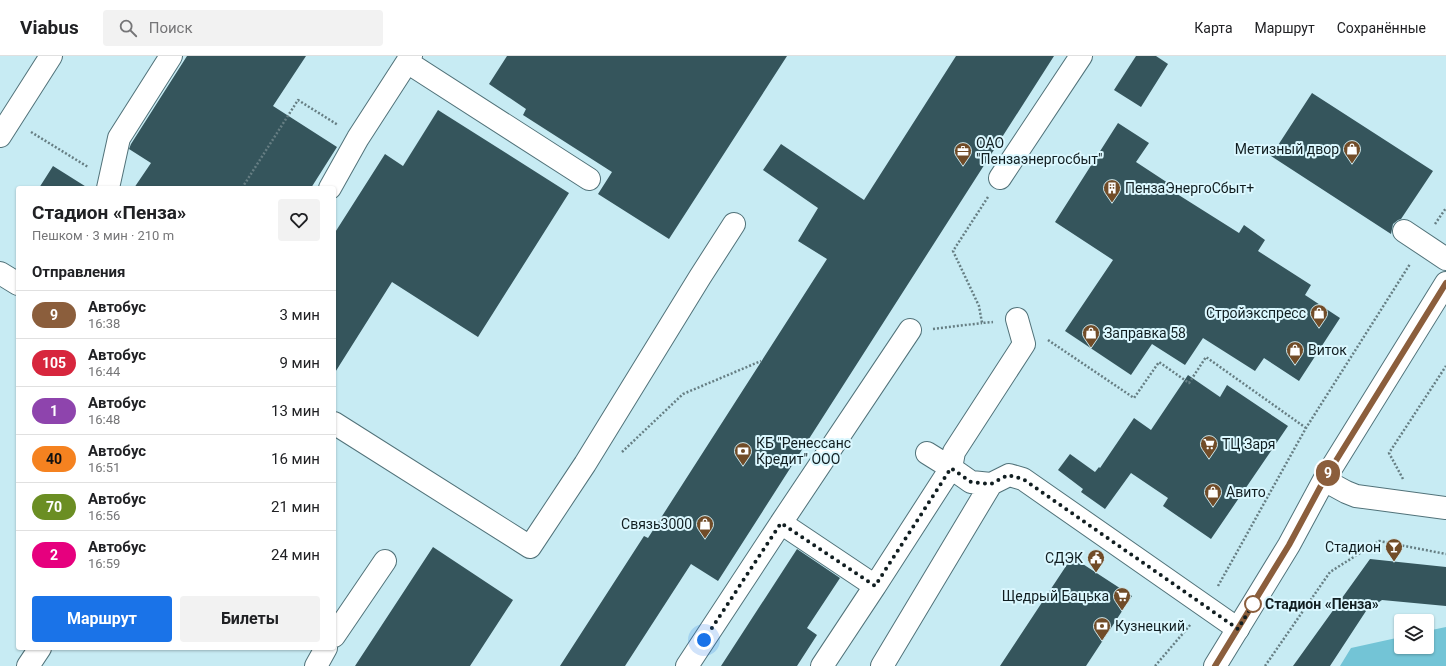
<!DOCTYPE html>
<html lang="ru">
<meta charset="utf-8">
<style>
:root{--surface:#fff;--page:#f2f2f2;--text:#202124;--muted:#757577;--line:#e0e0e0;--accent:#1a73e8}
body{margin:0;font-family:Roboto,sans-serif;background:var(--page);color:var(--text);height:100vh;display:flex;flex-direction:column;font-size:15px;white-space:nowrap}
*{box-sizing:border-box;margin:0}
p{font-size:13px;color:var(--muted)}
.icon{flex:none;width:22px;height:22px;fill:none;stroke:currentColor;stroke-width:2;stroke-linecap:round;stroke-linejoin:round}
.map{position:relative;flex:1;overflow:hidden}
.side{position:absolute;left:16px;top:130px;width:320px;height:464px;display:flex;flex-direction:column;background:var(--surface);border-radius:4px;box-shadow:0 1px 3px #0004}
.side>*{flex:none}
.badge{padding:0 8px;border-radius:13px;font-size:14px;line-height:26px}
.fabs{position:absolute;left:1394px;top:558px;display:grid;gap:8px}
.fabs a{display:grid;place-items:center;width:40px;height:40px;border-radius:4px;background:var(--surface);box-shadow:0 1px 3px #0004;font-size:20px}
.you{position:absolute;width:20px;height:20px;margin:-10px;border:3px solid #fff;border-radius:50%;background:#1a73e8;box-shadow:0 0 0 6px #1a73e833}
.map>.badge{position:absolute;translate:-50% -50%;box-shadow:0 0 0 2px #fff}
h2{padding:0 16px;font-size:15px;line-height:36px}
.round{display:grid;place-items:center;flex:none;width:42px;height:42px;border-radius:4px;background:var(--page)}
.summary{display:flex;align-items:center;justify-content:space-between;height:68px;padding:0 16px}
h1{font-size:19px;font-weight:700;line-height:30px}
.action{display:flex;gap:8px;margin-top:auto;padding:8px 16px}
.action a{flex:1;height:46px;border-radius:4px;background:var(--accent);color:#fff;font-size:16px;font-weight:700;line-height:46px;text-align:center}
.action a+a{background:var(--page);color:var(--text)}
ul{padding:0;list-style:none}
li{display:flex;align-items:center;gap:12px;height:48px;padding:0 16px;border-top:1px solid var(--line)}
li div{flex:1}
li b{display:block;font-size:15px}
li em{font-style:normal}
li .badge{min-width:44px;font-weight:700;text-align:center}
header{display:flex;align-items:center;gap:24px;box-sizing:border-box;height:56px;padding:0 20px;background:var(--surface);border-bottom:1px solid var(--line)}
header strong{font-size:19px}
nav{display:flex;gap:22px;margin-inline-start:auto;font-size:14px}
.search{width:280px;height:36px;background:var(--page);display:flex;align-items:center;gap:10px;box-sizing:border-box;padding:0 14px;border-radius:4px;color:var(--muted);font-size:15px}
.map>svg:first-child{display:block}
</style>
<header>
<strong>Viabus</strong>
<div class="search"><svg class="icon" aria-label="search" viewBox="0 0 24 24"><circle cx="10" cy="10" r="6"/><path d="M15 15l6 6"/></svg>Поиск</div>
<nav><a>Карта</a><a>Маршрут</a><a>Сохранённые</a></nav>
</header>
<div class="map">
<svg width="1446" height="610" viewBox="0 0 1446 610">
<rect width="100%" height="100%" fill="#c7ebf3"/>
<path fill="#73c4d6" d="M 1446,571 L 1446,610 L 1340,610 L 1351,592 L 1401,581 L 1401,591 L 1427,591 L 1427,575 Z"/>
<path fill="#35555c" d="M 187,0 L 306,0 L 273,50 L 337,91 L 311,132 L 134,132 L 151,107 L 129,93 L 131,88 Z
M 507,0 L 787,0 L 669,183 L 598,138 L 612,116 L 523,59 L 526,53 L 489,28 Z
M 956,0 L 1054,0 L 718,525 L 691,508 L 625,610 L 560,610 L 644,480 L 648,482 L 827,203 L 798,185 L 818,152 L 763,114 L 781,88 L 864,144 Z
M 1136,0 L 1156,0 L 1168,8 L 1141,51 L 1114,34 Z
M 1312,37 L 1433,115 L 1401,163 L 1398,164 L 1393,168 L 1391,178 L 1271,100 Z
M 438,54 L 569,137 L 478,281 L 392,226 L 334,318 L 334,178 L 385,98 L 403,110 Z
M 1118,67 L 1149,87 L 1136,106 L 1168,127 L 1166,131 L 1239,177 L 1244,169 L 1265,184 L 1258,195 L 1311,229 L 1305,239 L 1340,262 L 1299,325 L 1264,302 L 1255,315 L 1203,282 L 1185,309 L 1152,288 L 1131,319 L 1065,275 L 1113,204 L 1055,166 Z
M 53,110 L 88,132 L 39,132 Z
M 1188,319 L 1220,341 L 1227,329 L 1288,370 L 1211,483 L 1163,450 L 1168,442 L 1131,417 L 1105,453 L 1081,436 L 1083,433 L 1058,414 L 1070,398 L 1095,416 L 1099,411 L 1100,412 L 1134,362 L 1151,374 Z
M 433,491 L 513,544 L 470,610 L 355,610 Z
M 797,493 L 840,522 L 807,572 L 817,579 L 797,610 L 721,610 Z
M 1072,501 L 1132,540 L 1086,610 L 1000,610 Z
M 1370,503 L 1446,511 L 1446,550 L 1382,544 L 1366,555 L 1330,610 L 1293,610 Z"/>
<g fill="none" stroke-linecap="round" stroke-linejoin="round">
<g stroke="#517279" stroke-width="24">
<path id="minor" d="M 407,6 L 589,123
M 0,80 L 51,0
M 1000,122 L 1081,0
M 108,132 L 119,82 L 171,0
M 330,132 L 358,82 L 411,0
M 1404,175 L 1446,203
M 0,217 L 18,228
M 1017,263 L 1024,288 L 954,396 L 951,412 L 971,426 L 991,428 L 1009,419 L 1023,423 L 1238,573
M 334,367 L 530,491 L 585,408 L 700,221 L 734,168
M 781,467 L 910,274
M 334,580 L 385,505
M 28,610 L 40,592
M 316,610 L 326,592
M 687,610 L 781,467 L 875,530 L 951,412 L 927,397
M 822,610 L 875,530
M 882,610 L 991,428"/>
</g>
<g stroke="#517279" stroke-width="24">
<path id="major" d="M 1324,424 L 1346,436 L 1356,440 L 1446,452
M 1215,610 L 1289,489 L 1324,424 L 1446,227"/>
</g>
<path stroke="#667e83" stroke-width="2.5" stroke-dasharray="2 2" stroke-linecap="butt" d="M 31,76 L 88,111
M 242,132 L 298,44 L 338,69
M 988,141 L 953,195 L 979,250 L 982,267 L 993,266
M 1435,168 L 1446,152
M 933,273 L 982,267
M 1048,284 L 1134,342 L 1159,306 L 1189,327 L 1206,301 L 1306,372
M 622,396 L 683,338 L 761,305
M 1403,423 L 1389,397 L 1446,310
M 1218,530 L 1306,372 L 1410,208
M 1155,610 L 1191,568
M 1265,610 L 1330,516 L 1379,485 L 1446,498"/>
<use href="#minor" stroke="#fff" stroke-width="22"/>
<use href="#major" stroke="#fff" stroke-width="22"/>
</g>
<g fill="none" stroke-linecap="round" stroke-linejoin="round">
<g stroke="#fff" stroke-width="9">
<path id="line" d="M 1215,610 L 1289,489 L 1324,424 L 1446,227"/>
</g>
<use href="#line" stroke="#8b5e3c" stroke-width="6"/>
<path stroke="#111e21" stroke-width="4" stroke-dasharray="0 7.2" d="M 704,584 L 781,467 L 875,530 L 951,412 L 971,426 L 991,428 L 1008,419 L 1023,423 L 1238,573 L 1253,548"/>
</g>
<defs>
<g id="shop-pin" transform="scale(0.9)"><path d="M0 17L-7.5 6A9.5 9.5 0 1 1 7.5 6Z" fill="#714c28" stroke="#daf7fe"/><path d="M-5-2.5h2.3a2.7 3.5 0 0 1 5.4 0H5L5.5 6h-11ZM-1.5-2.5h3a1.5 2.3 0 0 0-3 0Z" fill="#fff"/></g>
<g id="office-pin" transform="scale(0.9)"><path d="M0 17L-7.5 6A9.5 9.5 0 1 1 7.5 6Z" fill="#714c28" stroke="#daf7fe"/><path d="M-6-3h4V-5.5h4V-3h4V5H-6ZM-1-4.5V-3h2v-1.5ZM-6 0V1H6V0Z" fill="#fff"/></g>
<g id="building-pin" transform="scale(0.9)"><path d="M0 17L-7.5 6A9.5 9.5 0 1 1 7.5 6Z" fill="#714c28" stroke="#daf7fe"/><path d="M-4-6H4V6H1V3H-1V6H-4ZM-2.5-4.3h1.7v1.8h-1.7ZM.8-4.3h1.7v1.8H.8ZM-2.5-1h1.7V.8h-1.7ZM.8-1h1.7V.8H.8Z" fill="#fff"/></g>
<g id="supermarket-pin" transform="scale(0.9)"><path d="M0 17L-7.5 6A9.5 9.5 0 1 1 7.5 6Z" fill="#714c28" stroke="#daf7fe"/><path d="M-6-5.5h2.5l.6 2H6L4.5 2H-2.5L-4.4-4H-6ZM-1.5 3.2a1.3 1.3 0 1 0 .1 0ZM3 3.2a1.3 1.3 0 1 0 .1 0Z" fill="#fff"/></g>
<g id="bank-pin" transform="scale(0.9)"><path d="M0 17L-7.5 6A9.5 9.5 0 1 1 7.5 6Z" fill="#714c28" stroke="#daf7fe"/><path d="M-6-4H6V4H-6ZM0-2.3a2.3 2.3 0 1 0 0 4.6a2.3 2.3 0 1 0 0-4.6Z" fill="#fff"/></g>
<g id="bar-pin" transform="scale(0.9)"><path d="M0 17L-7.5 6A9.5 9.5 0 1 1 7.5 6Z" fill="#714c28" stroke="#daf7fe"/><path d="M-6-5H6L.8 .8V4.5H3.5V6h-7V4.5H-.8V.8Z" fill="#fff"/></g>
<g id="civic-pin" transform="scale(0.9)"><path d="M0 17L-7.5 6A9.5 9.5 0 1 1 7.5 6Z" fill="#714c28" stroke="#daf7fe"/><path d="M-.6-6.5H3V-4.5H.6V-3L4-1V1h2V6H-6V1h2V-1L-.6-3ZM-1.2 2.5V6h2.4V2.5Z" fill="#fff"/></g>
</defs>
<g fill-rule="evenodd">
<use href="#shop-pin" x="1352" y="93"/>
<use href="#office-pin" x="963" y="95"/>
<use href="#building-pin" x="1112" y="132"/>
<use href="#shop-pin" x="1319" y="257"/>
<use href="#shop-pin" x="1091" y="277"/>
<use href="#shop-pin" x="1295" y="294"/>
<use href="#supermarket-pin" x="1209" y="388"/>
<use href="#bank-pin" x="743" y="395"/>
<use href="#shop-pin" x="1213" y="436"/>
<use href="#shop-pin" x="705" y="468"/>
<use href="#bar-pin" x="1394" y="491"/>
<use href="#civic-pin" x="1096" y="502"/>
<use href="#supermarket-pin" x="1122" y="540"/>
<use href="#bank-pin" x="1102" y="570"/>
</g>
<circle fill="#fff" stroke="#8b5e3c" stroke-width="2" cx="1253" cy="548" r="8"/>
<g text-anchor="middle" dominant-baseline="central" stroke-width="4" stroke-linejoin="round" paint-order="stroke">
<g font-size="14" fill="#111e21" stroke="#daf7fe" text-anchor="start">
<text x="976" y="87">ОАО<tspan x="976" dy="16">"Пензаэнергосбыт"</tspan></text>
<text x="1339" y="93" text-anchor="end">Метизный двор</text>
<text x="1125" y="132">ПензаЭнергоСбыт+</text>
<text x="1306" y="257" text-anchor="end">Стройэкспресс</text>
<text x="1104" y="277">Заправка 58</text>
<text x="1308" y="294">Виток</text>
<text x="756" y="387">КБ "Ренессанс<tspan x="756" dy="16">Кредит" ООО</tspan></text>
<text x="1222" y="388">ТЦ Заря</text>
<text x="1226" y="436">Авито</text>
<text x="692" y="468" text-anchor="end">Связь3000</text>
<text x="1381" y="491" text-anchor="end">Стадион</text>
<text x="1083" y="502" text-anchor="end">СДЭК</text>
<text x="1109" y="540" text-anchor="end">Щедрый Бацька</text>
<text x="1115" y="570">Кузнецкий</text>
</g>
<g font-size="14" font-weight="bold" fill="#111e21" stroke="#daf7fe" text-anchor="start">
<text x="1265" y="548">Стадион «Пенза»</text>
</g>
</g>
</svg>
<div class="fabs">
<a><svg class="icon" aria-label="layers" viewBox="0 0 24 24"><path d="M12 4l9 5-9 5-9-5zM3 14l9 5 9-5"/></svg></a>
</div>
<div class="you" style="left:704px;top:584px"></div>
<b class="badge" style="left:1328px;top:417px;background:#8b5e3c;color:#fff">9</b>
<section class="side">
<div class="summary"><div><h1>Стадион «Пенза»</h1><p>Пешком · 3 мин · 210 m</p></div><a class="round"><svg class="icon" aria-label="heart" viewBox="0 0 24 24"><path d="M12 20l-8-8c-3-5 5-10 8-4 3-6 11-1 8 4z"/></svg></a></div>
<h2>Отправления</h2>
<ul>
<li><span class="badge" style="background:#8b5e3c;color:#fff">9</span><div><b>Автобус</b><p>16:38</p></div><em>3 мин</em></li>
<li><span class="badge" style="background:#d7263d;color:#fff">105</span><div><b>Автобус</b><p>16:44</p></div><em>9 мин</em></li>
<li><span class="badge" style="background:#8e44ad;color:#fff">1</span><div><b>Автобус</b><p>16:48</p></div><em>13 мин</em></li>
<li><span class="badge" style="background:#f58220;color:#111">40</span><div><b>Автобус</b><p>16:51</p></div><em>16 мин</em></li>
<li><span class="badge" style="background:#6b8e23;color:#fff">70</span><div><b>Автобус</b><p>16:56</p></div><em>21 мин</em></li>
<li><span class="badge" style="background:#e6007e;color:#fff">2</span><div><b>Автобус</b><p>16:59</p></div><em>24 мин</em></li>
</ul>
<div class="action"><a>Маршрут</a><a>Билеты</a></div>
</section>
</div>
